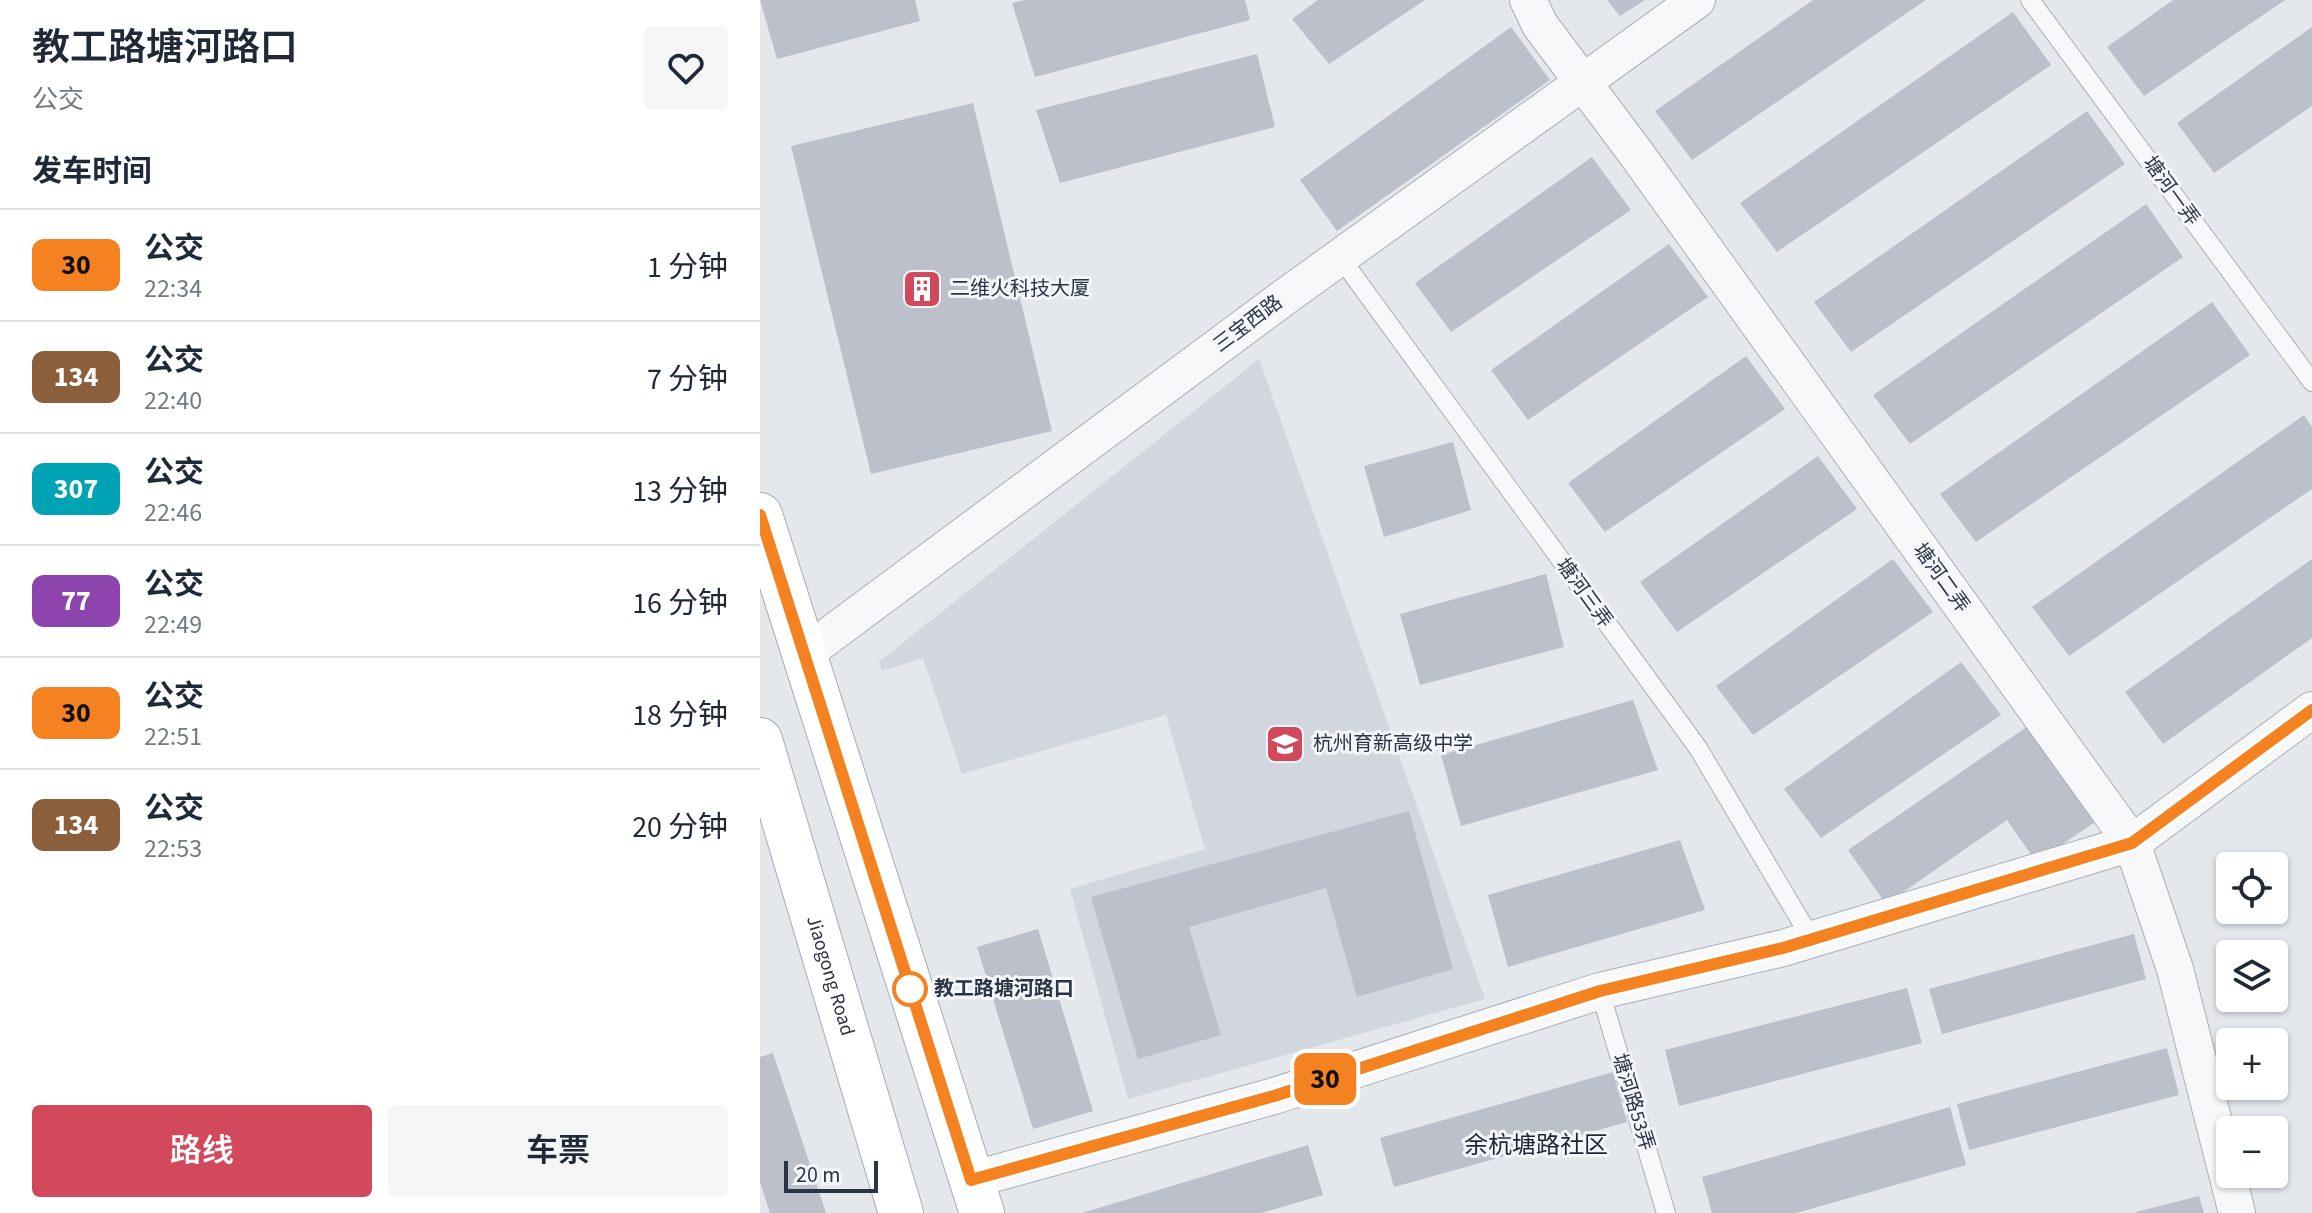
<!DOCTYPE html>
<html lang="zh">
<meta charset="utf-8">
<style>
:root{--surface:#fff;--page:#f6f6f7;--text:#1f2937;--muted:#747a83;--line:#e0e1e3;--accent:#d1495b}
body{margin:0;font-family:"Source Sans 3","Noto Sans SC",sans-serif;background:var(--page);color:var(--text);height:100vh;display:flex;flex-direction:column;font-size:30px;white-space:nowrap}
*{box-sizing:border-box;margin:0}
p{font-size:26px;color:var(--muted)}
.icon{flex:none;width:44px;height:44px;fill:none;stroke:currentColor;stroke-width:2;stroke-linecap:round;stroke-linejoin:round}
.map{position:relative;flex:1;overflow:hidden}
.sheet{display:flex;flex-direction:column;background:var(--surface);width:760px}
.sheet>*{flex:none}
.badge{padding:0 16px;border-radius:12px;font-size:28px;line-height:52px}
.controls{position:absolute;left:1456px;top:852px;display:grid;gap:16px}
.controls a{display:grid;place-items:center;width:72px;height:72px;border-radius:8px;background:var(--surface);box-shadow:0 2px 6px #0004;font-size:40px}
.scale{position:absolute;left:24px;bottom:20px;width:94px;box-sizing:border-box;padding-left:8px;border:4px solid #2b3445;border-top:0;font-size:22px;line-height:28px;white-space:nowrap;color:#2b3445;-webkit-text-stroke:6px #f4f6f9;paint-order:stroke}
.map>.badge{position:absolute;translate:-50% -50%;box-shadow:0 0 0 4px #fff}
h2{padding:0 32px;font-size:30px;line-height:72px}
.round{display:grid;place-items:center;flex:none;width:84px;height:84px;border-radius:8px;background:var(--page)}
.summary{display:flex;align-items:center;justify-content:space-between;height:136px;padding:0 32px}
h1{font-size:38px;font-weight:600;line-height:60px}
.button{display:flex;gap:16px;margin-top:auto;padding:16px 32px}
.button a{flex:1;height:92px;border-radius:8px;background:var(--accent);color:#fff;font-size:32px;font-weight:600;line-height:92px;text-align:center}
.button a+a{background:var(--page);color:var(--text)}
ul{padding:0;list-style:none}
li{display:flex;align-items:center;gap:24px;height:112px;padding:0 32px;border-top:2px solid var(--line)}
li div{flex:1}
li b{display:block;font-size:30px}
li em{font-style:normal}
li .badge{min-width:88px;font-weight:700;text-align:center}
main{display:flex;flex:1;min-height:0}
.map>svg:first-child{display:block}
</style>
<main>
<section class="sheet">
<div class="summary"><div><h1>教工路塘河路口</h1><p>公交</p></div><a class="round"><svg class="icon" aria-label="heart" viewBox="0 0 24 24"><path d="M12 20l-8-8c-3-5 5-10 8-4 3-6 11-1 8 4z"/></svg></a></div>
<h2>发车时间</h2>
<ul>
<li><span class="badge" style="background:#f58220;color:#111">30</span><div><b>公交</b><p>22:34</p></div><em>1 分钟</em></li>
<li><span class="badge" style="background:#8b5e3c;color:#fff">134</span><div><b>公交</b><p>22:40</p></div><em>7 分钟</em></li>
<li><span class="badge" style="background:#00a3b4;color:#fff">307</span><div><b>公交</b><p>22:46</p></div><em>13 分钟</em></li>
<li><span class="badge" style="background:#8e44ad;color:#fff">77</span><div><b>公交</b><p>22:49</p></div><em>16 分钟</em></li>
<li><span class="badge" style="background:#f58220;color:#111">30</span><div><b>公交</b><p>22:51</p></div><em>18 分钟</em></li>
<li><span class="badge" style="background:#8b5e3c;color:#fff">134</span><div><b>公交</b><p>22:53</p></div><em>20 分钟</em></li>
</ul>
<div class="button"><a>路线</a><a>车票</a></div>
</section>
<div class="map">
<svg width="1552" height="1213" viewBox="0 0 1552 1213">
<rect width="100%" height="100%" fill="#e4e7ec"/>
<path fill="#d2d6de" d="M 499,359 L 725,999 L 368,1099 L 310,889 L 445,849 L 406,715 L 202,774 L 163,658 L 122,671 L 119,662 Z"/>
<path fill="#bbc0ca" d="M 0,0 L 155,0 L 160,21 L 17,59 Z
M 265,0 L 485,0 L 490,20 L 275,77 L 252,3 Z
M 558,0 L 665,0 L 569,64 L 532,19 Z
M 847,0 L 885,0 L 860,16 Z
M 1053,0 L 1166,0 L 932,160 L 895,111 Z
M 1413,0 L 1525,0 L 1384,96 L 1347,47 Z
M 1253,12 L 1291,65 L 1017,252 L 980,203 Z
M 751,27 L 790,80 L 577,231 L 540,180 Z
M 1552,27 L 1552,106 L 1454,173 L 1417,123 Z
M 497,54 L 515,127 L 300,183 L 276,110 Z
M 213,103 L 292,431 L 111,474 L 31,146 Z
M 1327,111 L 1365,164 L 1091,352 L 1054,302 Z
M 832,157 L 871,210 L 691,332 L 655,283 Z
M 1386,204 L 1423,257 L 1150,444 L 1113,395 Z
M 909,244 L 948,297 L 768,420 L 731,370 Z
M 1452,302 L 1490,355 L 1216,542 L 1180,494 Z
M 986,356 L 1025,409 L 845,532 L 808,483 Z
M 1544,415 L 1552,427 L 1552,489 L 1309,656 L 1272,607 Z
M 693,442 L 711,510 L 624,537 L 604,466 Z
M 1058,456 L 1097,509 L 917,632 L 880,582 Z
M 1133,559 L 1173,612 L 993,735 L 956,686 Z
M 1552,559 L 1552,638 L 1403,744 L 1365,692 Z
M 786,574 L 804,647 L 660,685 L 640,614 Z
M 1201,662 L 1241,715 L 1061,838 L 1024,789 Z
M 873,700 L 898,770 L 701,826 L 681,755 Z
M 1268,726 L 1335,822 L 1276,862 L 1247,820 L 1126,904 L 1088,850 Z
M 649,811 L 693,969 L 597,997 L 566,888 L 429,927 L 461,1035 L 378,1059 L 331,897 Z
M 920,840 L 945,910 L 748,967 L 728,895 Z
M 278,929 L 333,1111 L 273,1129 L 217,947 Z
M 1374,934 L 1386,979 L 1182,1034 L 1169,989 Z
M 1147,988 L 1162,1043 L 919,1106 L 905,1050 Z
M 1407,1048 L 1419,1095 L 1209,1150 L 1197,1104 Z
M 13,1053 L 66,1213 L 10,1213 L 0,1182 L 0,1057 Z
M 853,1072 L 867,1122 L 634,1187 L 620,1138 Z
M 1190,1107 L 1206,1165 L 1036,1213 L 952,1213 L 942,1177 Z
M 548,1145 L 563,1195 L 501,1213 L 322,1213 Z
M 1439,1196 L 1444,1213 L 1376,1213 L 1376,1212 Z"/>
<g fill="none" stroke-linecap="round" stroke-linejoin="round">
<g stroke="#a9aeb7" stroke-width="20">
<path id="service" d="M 1270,0 L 1552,382
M 580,257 L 938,748 L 1052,940
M 840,991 L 906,1213"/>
</g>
<g stroke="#a9aeb7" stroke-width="38">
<path id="minor" d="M 768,0 L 780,25 L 875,152 L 1372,843 L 1415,969 L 1477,1213
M 43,655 L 526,296 L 937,0
M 211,1180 L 514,1096 L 840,991 L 1023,948 L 1372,843 L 1552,710"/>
</g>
<g stroke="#a3abb8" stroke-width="46">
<g id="primary">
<path d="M 0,515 L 222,1213"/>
<path id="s1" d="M 0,740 L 141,1213"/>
</g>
</g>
<use href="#service" stroke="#f7f8fa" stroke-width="18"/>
<use href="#minor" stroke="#f7f8fa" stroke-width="36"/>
<use href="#primary" stroke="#fff" stroke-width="44"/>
</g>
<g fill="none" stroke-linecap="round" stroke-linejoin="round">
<g stroke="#fff" stroke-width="18">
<path id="line" d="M 0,515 L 211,1180 L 514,1096 L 840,991 L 1023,948 L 1372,843 L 1552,710"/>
</g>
<use href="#line" stroke="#f58220" stroke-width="12"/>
</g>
<defs>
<g id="building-square" transform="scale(2)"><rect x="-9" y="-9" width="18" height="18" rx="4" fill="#d1495b" stroke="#f4f6f9"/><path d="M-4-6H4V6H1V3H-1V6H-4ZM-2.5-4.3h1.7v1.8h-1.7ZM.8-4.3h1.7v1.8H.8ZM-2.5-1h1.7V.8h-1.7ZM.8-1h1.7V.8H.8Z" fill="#fff"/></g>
<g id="school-square" transform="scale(2)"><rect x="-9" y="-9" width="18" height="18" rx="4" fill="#d1495b" stroke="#f4f6f9"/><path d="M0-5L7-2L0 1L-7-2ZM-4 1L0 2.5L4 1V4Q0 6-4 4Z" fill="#fff"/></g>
</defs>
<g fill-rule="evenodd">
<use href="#building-square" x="162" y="289"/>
<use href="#school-square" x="525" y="744"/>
</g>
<circle fill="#fff" stroke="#f58220" stroke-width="4" cx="150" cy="989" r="16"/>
<g text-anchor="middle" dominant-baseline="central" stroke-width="6" stroke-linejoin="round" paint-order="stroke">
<g font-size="20" fill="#2b3445" stroke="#f4f6f9">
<text transform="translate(1411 191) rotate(54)">塘河一弄</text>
<text transform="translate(488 324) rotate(-37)">三宝西路</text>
<text transform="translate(1181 578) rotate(54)">塘河二弄</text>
<text transform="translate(824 593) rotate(54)">塘河三弄</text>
<text stroke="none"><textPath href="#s1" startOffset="246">Jiaogong Road</textPath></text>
<text transform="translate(873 1102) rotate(73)">塘河路53弄</text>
</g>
<g font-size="20" fill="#2b3445" stroke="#f4f6f9" text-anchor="start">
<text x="190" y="289">二维火科技大厦</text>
<text x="553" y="744">杭州育新高级中学</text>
</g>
<g font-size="20" font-weight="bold" fill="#2b3445" stroke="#f4f6f9" text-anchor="start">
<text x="174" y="989">教工路塘河路口</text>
</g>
<g font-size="24" fill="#1d2536" stroke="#f4f6f9">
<text x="776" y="1145">余杭塘路社区</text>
</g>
</g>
</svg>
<div class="controls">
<a><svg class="icon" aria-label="locate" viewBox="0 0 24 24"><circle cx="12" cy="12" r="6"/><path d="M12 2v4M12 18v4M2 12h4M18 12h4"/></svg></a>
<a><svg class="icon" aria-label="layers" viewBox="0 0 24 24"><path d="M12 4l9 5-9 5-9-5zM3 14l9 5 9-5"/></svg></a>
<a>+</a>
<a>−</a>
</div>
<div class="scale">20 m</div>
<b class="badge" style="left:565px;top:1079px;background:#f58220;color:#111">30</b>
</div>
</main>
